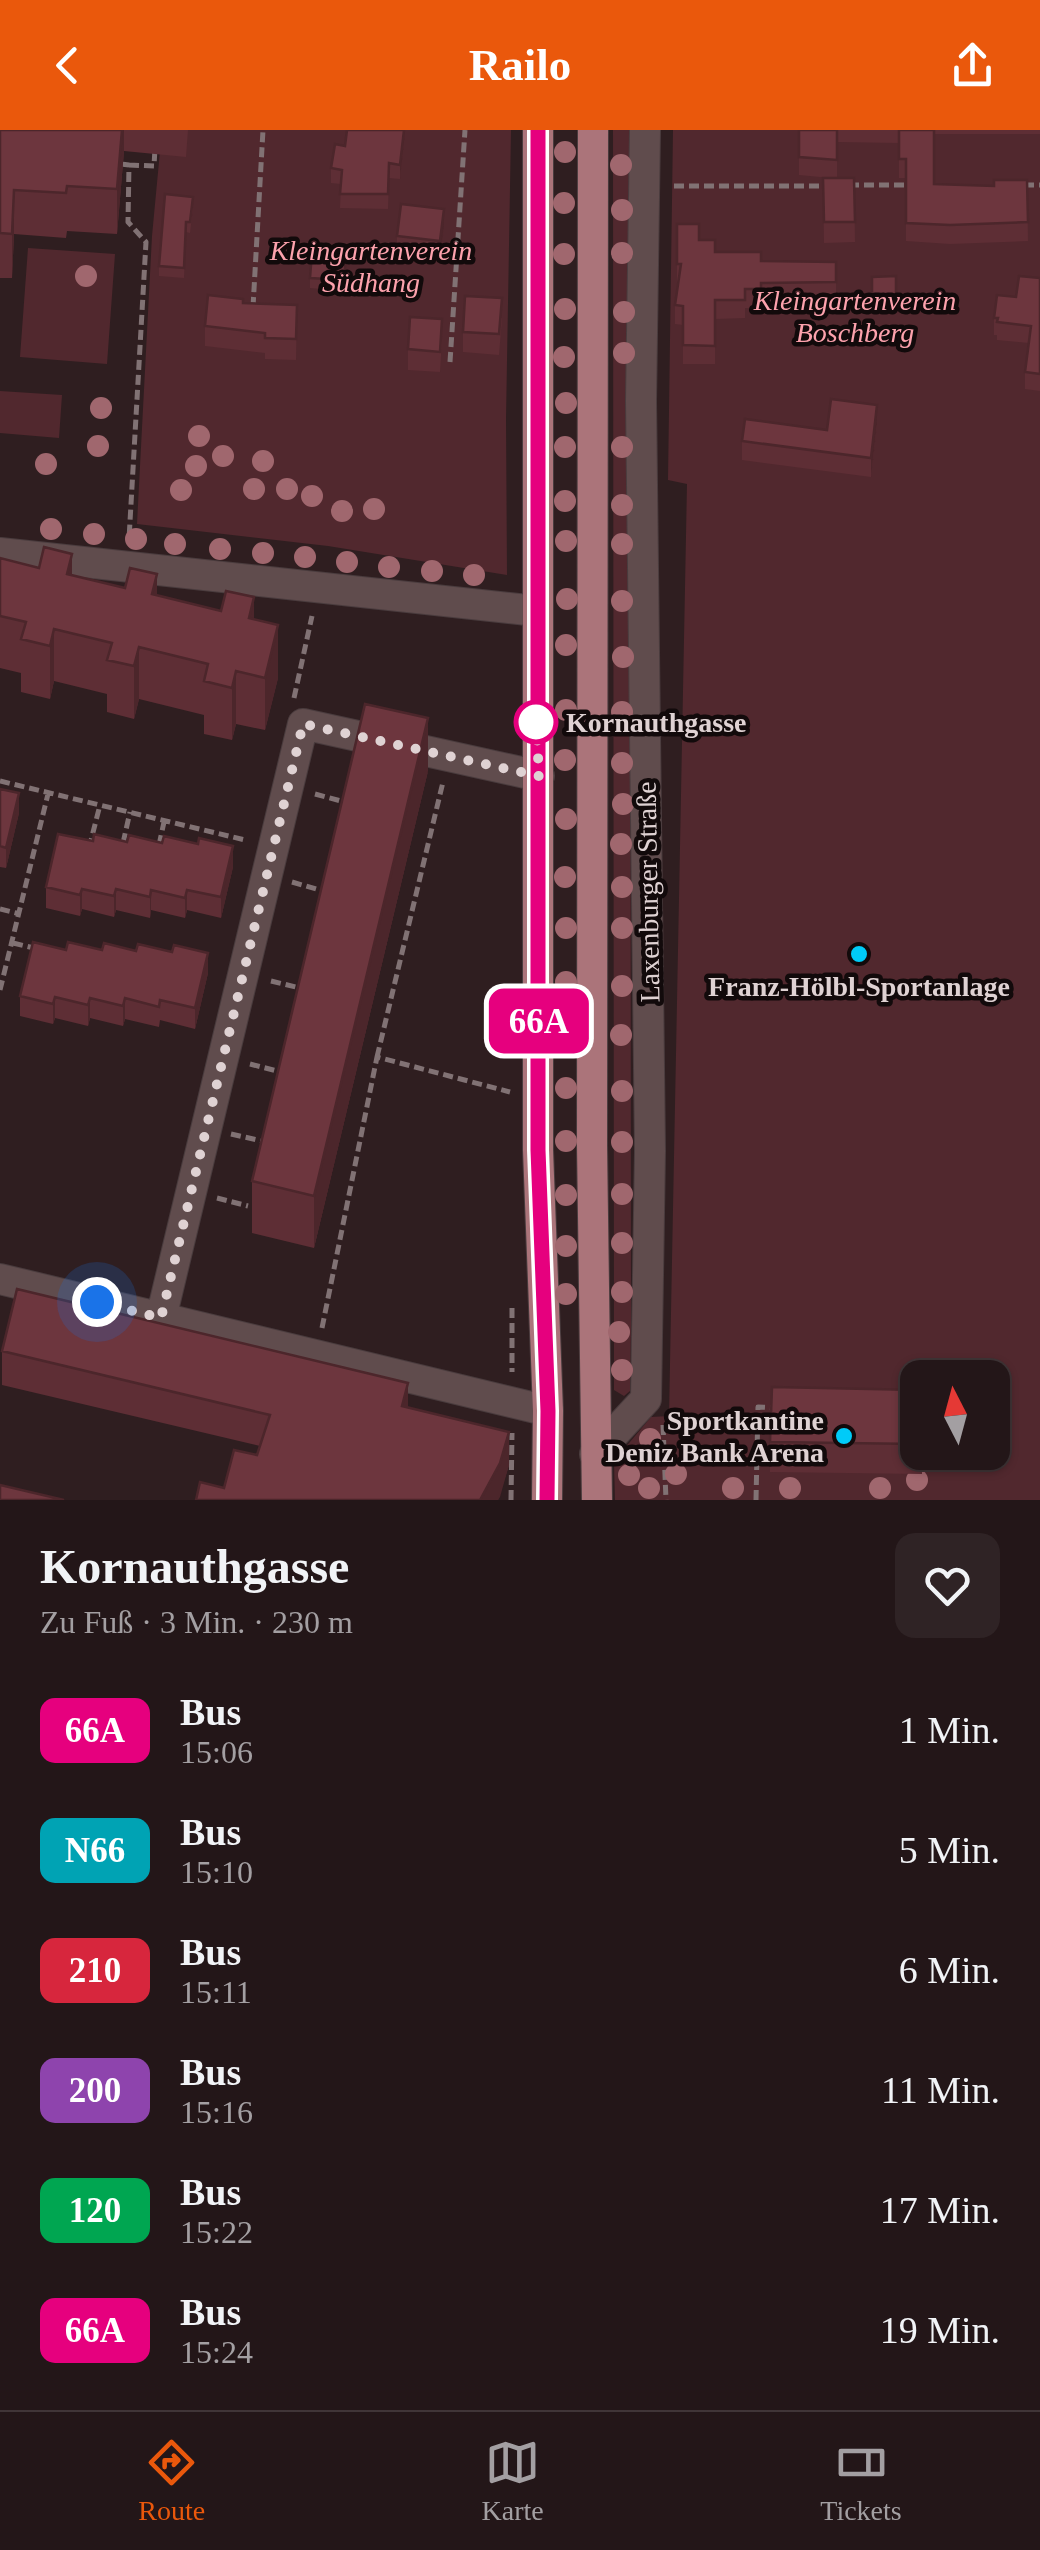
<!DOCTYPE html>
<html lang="de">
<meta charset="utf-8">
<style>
:root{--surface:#231618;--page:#2f2325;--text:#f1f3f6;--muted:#a39fa2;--line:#403537;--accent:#ea580c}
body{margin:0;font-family:Georgia,serif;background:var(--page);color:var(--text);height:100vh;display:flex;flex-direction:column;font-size:38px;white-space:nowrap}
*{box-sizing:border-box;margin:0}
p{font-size:32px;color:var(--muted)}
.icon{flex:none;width:55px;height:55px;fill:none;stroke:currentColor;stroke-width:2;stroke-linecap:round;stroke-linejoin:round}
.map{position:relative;height:1370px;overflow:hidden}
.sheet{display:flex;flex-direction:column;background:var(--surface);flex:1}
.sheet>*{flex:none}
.badge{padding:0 20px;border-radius:15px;font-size:35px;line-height:65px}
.needle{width:65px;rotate:354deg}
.controls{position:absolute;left:900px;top:1230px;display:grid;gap:20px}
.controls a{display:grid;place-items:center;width:110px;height:110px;border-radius:20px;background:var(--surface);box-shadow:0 2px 8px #0004,0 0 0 2px var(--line);font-size:50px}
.you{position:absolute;width:50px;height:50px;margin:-25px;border:8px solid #fff;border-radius:50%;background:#1a73e8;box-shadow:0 0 0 15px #1a73e833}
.map>.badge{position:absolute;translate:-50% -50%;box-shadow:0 0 0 5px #fff}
.round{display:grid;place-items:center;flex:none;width:105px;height:105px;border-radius:20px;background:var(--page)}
.summary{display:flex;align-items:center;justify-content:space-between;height:170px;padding:0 40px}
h1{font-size:48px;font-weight:600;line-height:75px}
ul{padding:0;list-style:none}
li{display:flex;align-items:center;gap:30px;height:120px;padding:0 40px}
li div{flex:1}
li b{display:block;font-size:38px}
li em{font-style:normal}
li .badge{min-width:110px;font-weight:700;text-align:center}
header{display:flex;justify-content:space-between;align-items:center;height:130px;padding:0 40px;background:var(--accent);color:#fff;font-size:45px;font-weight:600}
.tabs{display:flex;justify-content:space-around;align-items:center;height:140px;border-top:2px solid var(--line);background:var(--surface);font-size:28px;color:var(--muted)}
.tabs a{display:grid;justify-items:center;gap:5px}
.tabs .active{color:var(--accent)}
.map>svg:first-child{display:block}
</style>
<header><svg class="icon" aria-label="back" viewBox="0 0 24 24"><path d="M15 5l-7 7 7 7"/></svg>Railo<svg class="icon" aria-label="share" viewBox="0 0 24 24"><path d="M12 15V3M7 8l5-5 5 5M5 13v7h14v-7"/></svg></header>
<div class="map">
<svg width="1040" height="1370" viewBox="0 0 1040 1370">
<rect width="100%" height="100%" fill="#2f1e20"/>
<path fill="#51282e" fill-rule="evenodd" d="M 162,0 L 511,0 L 506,289 L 507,445 L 328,416 L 137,394 L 152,106 Z
M 613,0 L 630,0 L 631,1195 L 630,1261 L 624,1266 L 614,1260 Z
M 673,0 L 1040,0 L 1040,1370 L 615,1370 L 614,1331 L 651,1287 L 669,1286 L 687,354 L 668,350 ZM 918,1248 L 992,1248 L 992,1322 L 918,1322 Z
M 28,118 L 115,124 L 107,234 L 20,227 Z
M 0,261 L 62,265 L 59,308 L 0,303 Z"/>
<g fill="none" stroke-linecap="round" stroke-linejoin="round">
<g stroke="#4a3c3e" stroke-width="32">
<path id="minor" d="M 0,423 L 537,481
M 0,1149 L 548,1281
M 161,1188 L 303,594 L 539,646
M 595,1324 L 646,1269 L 650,1021 L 641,271 L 645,0"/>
</g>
<g stroke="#4a3c3e" stroke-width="32">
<path id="major" d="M 538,0 L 538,1020 L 548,1281 L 547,1370
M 593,0 L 592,1015 L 597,1370"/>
</g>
<path stroke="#817274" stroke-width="5" stroke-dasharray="10 5" stroke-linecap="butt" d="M 121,34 L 129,35 L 128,92 L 146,112 L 129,409
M 129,35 L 154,36 L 155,18
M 849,55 L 908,55
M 1024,55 L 1040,55
M 674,56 L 828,56
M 253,177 L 263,0
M 450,232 L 465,0
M 294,568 L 312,486
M 0,651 L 245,710
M 315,664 L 341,671
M 123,713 L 130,682
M 159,715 L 164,692
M 89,718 L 100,675
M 292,752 L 323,761
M 0,779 L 20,784
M 13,813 L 34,818
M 271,851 L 300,858
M 0,860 L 48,664
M 377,927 L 443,652
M 250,934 L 281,942
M 231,1004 L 262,1011
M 217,1068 L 248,1076
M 512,1178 L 512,1242
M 322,1198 L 377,927 L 510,962
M 663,1295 L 666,1370
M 511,1370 L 512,1303
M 756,1370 L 758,1277 L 777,1278"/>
<use href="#minor" stroke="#604c4d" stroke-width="30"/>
<use href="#major" stroke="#ab747a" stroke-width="30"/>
</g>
<g fill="#a0676e">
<circle cx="565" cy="22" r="11"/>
<circle cx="621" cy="35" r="11"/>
<circle cx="564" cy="73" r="11"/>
<circle cx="622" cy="80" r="11"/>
<circle cx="622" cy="123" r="11"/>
<circle cx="564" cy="124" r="11"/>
<circle cx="86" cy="146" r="11"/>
<circle cx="565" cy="179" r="11"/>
<circle cx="624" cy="182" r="11"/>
<circle cx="624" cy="223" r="11"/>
<circle cx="564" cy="227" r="11"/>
<circle cx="566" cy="273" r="11"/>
<circle cx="101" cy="278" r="11"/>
<circle cx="199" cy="306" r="11"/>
<circle cx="98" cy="316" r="11"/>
<circle cx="565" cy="317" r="11"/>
<circle cx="622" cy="317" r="11"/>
<circle cx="223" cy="326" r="11"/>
<circle cx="263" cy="331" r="11"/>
<circle cx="46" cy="334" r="11"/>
<circle cx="196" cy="336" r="11"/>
<circle cx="254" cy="359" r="11"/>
<circle cx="287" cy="359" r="11"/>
<circle cx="181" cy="360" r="11"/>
<circle cx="312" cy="366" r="11"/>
<circle cx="565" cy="371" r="11"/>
<circle cx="622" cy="375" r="11"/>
<circle cx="374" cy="379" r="11"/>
<circle cx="342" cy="381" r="11"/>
<circle cx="51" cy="399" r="11"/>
<circle cx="94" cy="404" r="11"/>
<circle cx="136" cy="409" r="11"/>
<circle cx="566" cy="411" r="11"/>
<circle cx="175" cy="414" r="11"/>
<circle cx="622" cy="414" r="11"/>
<circle cx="220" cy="419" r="11"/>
<circle cx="263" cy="423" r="11"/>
<circle cx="305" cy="427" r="11"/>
<circle cx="347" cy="432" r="11"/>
<circle cx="389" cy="437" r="11"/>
<circle cx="432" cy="441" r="11"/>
<circle cx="474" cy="445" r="11"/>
<circle cx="567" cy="469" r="11"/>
<circle cx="622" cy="471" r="11"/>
<circle cx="566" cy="515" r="11"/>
<circle cx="623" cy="527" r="11"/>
<circle cx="566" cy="580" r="11"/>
<circle cx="622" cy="582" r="11"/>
<circle cx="565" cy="630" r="11"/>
<circle cx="622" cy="633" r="11"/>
<circle cx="623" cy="674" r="11"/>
<circle cx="566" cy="689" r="11"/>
<circle cx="621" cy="714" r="11"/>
<circle cx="565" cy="747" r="11"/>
<circle cx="622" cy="757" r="11"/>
<circle cx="566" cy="798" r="11"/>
<circle cx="622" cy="798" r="11"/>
<circle cx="566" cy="852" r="11"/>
<circle cx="622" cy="856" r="11"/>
<circle cx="621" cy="905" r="11"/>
<circle cx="566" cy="909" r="11"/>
<circle cx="566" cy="958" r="11"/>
<circle cx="622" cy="961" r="11"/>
<circle cx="566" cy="1011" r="11"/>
<circle cx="622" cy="1012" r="11"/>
<circle cx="622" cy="1064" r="11"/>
<circle cx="566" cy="1065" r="11"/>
<circle cx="622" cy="1113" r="11"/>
<circle cx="566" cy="1116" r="11"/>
<circle cx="622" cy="1162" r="11"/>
<circle cx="566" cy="1164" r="11"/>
<circle cx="619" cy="1202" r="11"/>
<circle cx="622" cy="1240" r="11"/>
<circle cx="650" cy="1309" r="11"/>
<circle cx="676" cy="1344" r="11"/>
<circle cx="629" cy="1345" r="11"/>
<circle cx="917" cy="1350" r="11"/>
<circle cx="649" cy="1358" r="11"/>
<circle cx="733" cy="1358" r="11"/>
<circle cx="790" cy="1358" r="11"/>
<circle cx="880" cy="1358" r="11"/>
</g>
<path fill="#5e2e35" d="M 0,0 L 188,0 L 186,27 L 124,21 L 117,104 L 67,101 L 66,108 L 14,104 L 12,148 L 0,148 Z
M 405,0 L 400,49 L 389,48 L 388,79 L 340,78 L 341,54 L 331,53 L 331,38 L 345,16 Z
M 799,0 L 1040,0 L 1040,4 L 934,4 L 934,54 L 994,56 L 1027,50 L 1028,111 L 950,114 L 906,111 L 906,48 L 899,48 L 899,13 L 837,12 L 837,48 L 854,48 L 855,112 L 824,113 L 823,48 L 831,48 L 799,45 Z
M 193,77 L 190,103 L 186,102 L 184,148 L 159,146 L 159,136 Z
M 677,94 L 715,122 L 761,131 L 836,132 L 836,170 L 761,172 L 761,178 L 745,178 L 745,188 L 715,189 L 715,234 L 683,234 L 683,195 L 675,194 L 675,175 L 678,153 L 677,153 Z
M 444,98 L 440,131 L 397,126 L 397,106 Z
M 346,135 L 344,161 L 310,158 L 310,148 Z
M 896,146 L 896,184 L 872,184 L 872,147 Z
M 1040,148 L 1040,261 L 1025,259 L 1025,242 L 1029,213 L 997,210 L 997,205 L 994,205 L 994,188 L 1016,167 Z
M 243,173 L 297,175 L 296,230 L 265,229 L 265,223 L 205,216 L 205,196 Z
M 502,188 L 499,225 L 463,222 L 463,202 Z
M 442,209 L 440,242 L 408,240 L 408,219 Z
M 877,294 L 871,347 L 742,330 L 742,311 Z
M 0,428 L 254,490 L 278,548 L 265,600 L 236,594 L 232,610 L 204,604 L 204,585 L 139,569 L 134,589 L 107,582 L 107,564 L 54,551 L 50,569 L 21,562 L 21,543 L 0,538 Z
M 428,641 L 314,1118 L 252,1103 L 252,1051 Z
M 0,659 L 19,683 L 6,738 L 0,737 Z
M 93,711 L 233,737 L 221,788 L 187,780 L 185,788 L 151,780 L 150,788 L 116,780 L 114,787 L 82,779 L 80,786 L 46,778 L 46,757 Z
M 66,820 L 208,843 L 195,899 L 160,890 L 159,897 L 125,889 L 123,896 L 90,888 L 88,896 L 55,888 L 53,894 L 20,886 L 20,866 Z
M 2,1221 L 408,1278 L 509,1335 L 498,1370 L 196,1370 L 224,1358 L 257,1325 L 260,1316 L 2,1255 Z
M 918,1260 L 918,1322 L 922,1322 L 922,1344 L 770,1342 L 770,1312 Z"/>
<path fill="#4c262b" d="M 122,0 L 124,0 L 124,21 L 117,104 L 117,59 Z
M 404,0 L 405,0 L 400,49 L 400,35 Z
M 14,60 L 14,104 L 12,148 L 12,104 Z
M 444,79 L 444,98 L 440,131 L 440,111 Z
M 877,275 L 877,294 L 871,347 L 871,328 Z
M 72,424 L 72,476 L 67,444 Z
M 157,444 L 157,497 L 152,464 Z
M 254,467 L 254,520 L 249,488 Z
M 278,495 L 278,548 L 265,600 L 265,548 Z
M 54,499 L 54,551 L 50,569 L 50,516 Z
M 139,517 L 139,569 L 134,589 L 134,536 Z
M 236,541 L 236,594 L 232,610 L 232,558 Z
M 428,588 L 428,641 L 314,1118 L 314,1066 Z
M 19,663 L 19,683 L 6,738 L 6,718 Z
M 233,716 L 233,737 L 221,788 L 221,767 Z
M 82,759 L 82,779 L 80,786 L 80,765 Z
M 116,759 L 116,780 L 114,787 L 114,766 Z
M 151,760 L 151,780 L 150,788 L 150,767 Z
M 187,760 L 187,780 L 185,788 L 185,768 Z
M 208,823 L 208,843 L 195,899 L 195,878 Z
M 55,867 L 55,888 L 53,894 L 53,874 Z
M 90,868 L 90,888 L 88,896 L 88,875 Z
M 125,868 L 125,889 L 123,896 L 123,876 Z
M 408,1253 L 408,1286 L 402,1276 Z
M 509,1302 L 509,1335 L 500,1367 L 498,1370 L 480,1370 Z"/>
<path fill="#6d363e" stroke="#4c262b" stroke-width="2.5" d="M 0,0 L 122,0 L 117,59 L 67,56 L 66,63 L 14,60 L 12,104 L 0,103 Z
M 347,0 L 404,0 L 400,35 L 389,33 L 388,64 L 340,64 L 342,40 L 331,38 L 335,14 L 345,16 Z
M 799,0 L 837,0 L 837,30 L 799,27 Z
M 899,0 L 934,0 L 934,54 L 994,56 L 994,50 L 1027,50 L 1028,92 L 950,95 L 906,93 L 906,29 L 899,29 Z
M 823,48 L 854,48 L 855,92 L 824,92 Z
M 165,64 L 193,67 L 190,92 L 186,92 L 184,138 L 159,136 Z
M 401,74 L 444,79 L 440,111 L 397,106 Z
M 677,94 L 699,94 L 699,110 L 715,110 L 715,122 L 761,122 L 761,131 L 836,132 L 836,152 L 761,153 L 761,159 L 745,159 L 745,170 L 715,170 L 715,216 L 683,215 L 683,176 L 675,175 L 681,134 L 677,134 Z
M 312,122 L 346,125 L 344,150 L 310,148 Z
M 896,146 L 896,174 L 872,174 L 872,147 Z
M 1019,146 L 1040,148 L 1040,244 L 1025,242 L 1031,196 L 997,192 L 998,188 L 994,188 L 997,165 L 1016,167 Z
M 208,165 L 243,169 L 243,173 L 297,175 L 296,209 L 265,208 L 265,203 L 205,196 Z
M 465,166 L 502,168 L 499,204 L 463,202 Z
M 410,187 L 442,189 L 440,222 L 408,219 Z
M 831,269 L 877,275 L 871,328 L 742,311 L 745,289 L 827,300 Z
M 44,417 L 72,424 L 67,444 L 125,458 L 130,438 L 157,444 L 152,464 L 221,481 L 226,461 L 254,467 L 249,488 L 278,495 L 265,548 L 236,541 L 232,558 L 204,551 L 208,534 L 139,517 L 134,536 L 107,530 L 112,513 L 54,499 L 50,516 L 21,509 L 26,492 L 0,486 L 0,428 L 39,438 Z
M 365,574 L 428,588 L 314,1066 L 252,1051 Z
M 0,659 L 19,663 L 6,718 L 0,716 Z
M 58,704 L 93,711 L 94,704 L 127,712 L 129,705 L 162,713 L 164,706 L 198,714 L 199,708 L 233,716 L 221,767 L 187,760 L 185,768 L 151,760 L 150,767 L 116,759 L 114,766 L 82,759 L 80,765 L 46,757 Z
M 33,812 L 66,820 L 68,812 L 102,820 L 104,813 L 136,821 L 138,814 L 172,822 L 174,815 L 208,823 L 195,878 L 160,870 L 159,877 L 125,868 L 123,876 L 90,868 L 88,875 L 55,867 L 53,874 L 20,866 Z
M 17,1159 L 408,1253 L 402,1276 L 509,1302 L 500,1333 L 480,1370 L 196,1370 L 200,1352 L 224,1358 L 234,1320 L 257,1325 L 270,1285 L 2,1221 Z
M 772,1257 L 918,1260 L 918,1314 L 770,1312 Z
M 0,1355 L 64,1370 L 0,1370 Z"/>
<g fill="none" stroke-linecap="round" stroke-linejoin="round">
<g stroke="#fff" stroke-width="22">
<path id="line" d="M 538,0 L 538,1020 L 548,1281 L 547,1370"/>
</g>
<use href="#line" stroke="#e6007e" stroke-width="15"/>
<path stroke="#dfd2d3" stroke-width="10" stroke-dasharray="0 18" d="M 97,1172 L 161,1188 L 303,594 L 539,646 L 536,586 L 536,592"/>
</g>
<circle fill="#fff" stroke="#e6007e" stroke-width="5" cx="536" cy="592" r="20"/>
<g fill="#00cbf8" stroke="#120a0b" stroke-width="4">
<circle cx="859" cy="824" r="10"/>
<circle cx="844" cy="1306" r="10"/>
</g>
<g text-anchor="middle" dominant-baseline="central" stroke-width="9" stroke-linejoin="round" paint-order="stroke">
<g font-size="28" font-style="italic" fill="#fda2ad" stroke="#120a0b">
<text x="371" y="120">Kleingartenverein<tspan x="371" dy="32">Südhang</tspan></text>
<text x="855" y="170">Kleingartenverein<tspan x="855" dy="32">Boschberg</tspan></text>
</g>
<g font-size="28" font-weight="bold" fill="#dfd2d3" stroke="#120a0b" text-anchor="start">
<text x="566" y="592">Kornauthgasse</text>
</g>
<g font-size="28" fill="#dfd2d3" stroke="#120a0b">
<text transform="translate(648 762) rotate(-91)">Laxenburger Straße</text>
</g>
<g font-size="28" font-weight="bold" fill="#dfd2d3" stroke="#120a0b">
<text x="859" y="856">Franz-Hölbl-Sportanlage</text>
<text x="824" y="1290" text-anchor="end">Sportkantine<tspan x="824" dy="32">Deniz Bank Arena</tspan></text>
</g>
</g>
</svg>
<div class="controls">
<a><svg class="needle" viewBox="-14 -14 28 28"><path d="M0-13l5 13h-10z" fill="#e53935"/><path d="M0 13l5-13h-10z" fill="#a39fa2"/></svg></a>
</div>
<div class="you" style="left:97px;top:1172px"></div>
<b class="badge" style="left:539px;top:891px;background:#e6007e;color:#fff">66A</b>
</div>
<section class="sheet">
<div class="summary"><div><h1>Kornauthgasse</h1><p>Zu Fuß · 3 Min. · 230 m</p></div><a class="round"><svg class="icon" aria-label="heart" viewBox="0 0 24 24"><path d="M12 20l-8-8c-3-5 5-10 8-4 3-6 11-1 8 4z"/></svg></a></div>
<ul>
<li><span class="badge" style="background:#e6007e;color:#fff">66A</span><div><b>Bus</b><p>15:06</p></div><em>1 Min.</em></li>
<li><span class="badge" style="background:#00a3b4;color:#fff">N66</span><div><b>Bus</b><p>15:10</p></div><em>5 Min.</em></li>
<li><span class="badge" style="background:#d7263d;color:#fff">210</span><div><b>Bus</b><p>15:11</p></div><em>6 Min.</em></li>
<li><span class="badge" style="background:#8e44ad;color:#fff">200</span><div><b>Bus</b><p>15:16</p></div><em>11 Min.</em></li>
<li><span class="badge" style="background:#00a651;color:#fff">120</span><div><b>Bus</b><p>15:22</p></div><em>17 Min.</em></li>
<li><span class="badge" style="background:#e6007e;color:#fff">66A</span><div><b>Bus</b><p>15:24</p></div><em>19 Min.</em></li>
</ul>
</section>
<nav class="tabs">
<a class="active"><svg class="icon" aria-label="directions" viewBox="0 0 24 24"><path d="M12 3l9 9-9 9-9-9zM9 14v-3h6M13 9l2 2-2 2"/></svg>Route</a>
<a><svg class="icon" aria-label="map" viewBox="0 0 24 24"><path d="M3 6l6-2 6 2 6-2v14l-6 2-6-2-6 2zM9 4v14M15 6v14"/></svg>Karte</a>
<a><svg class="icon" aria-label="tickets" viewBox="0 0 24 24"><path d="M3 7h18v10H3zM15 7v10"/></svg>Tickets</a>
</nav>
